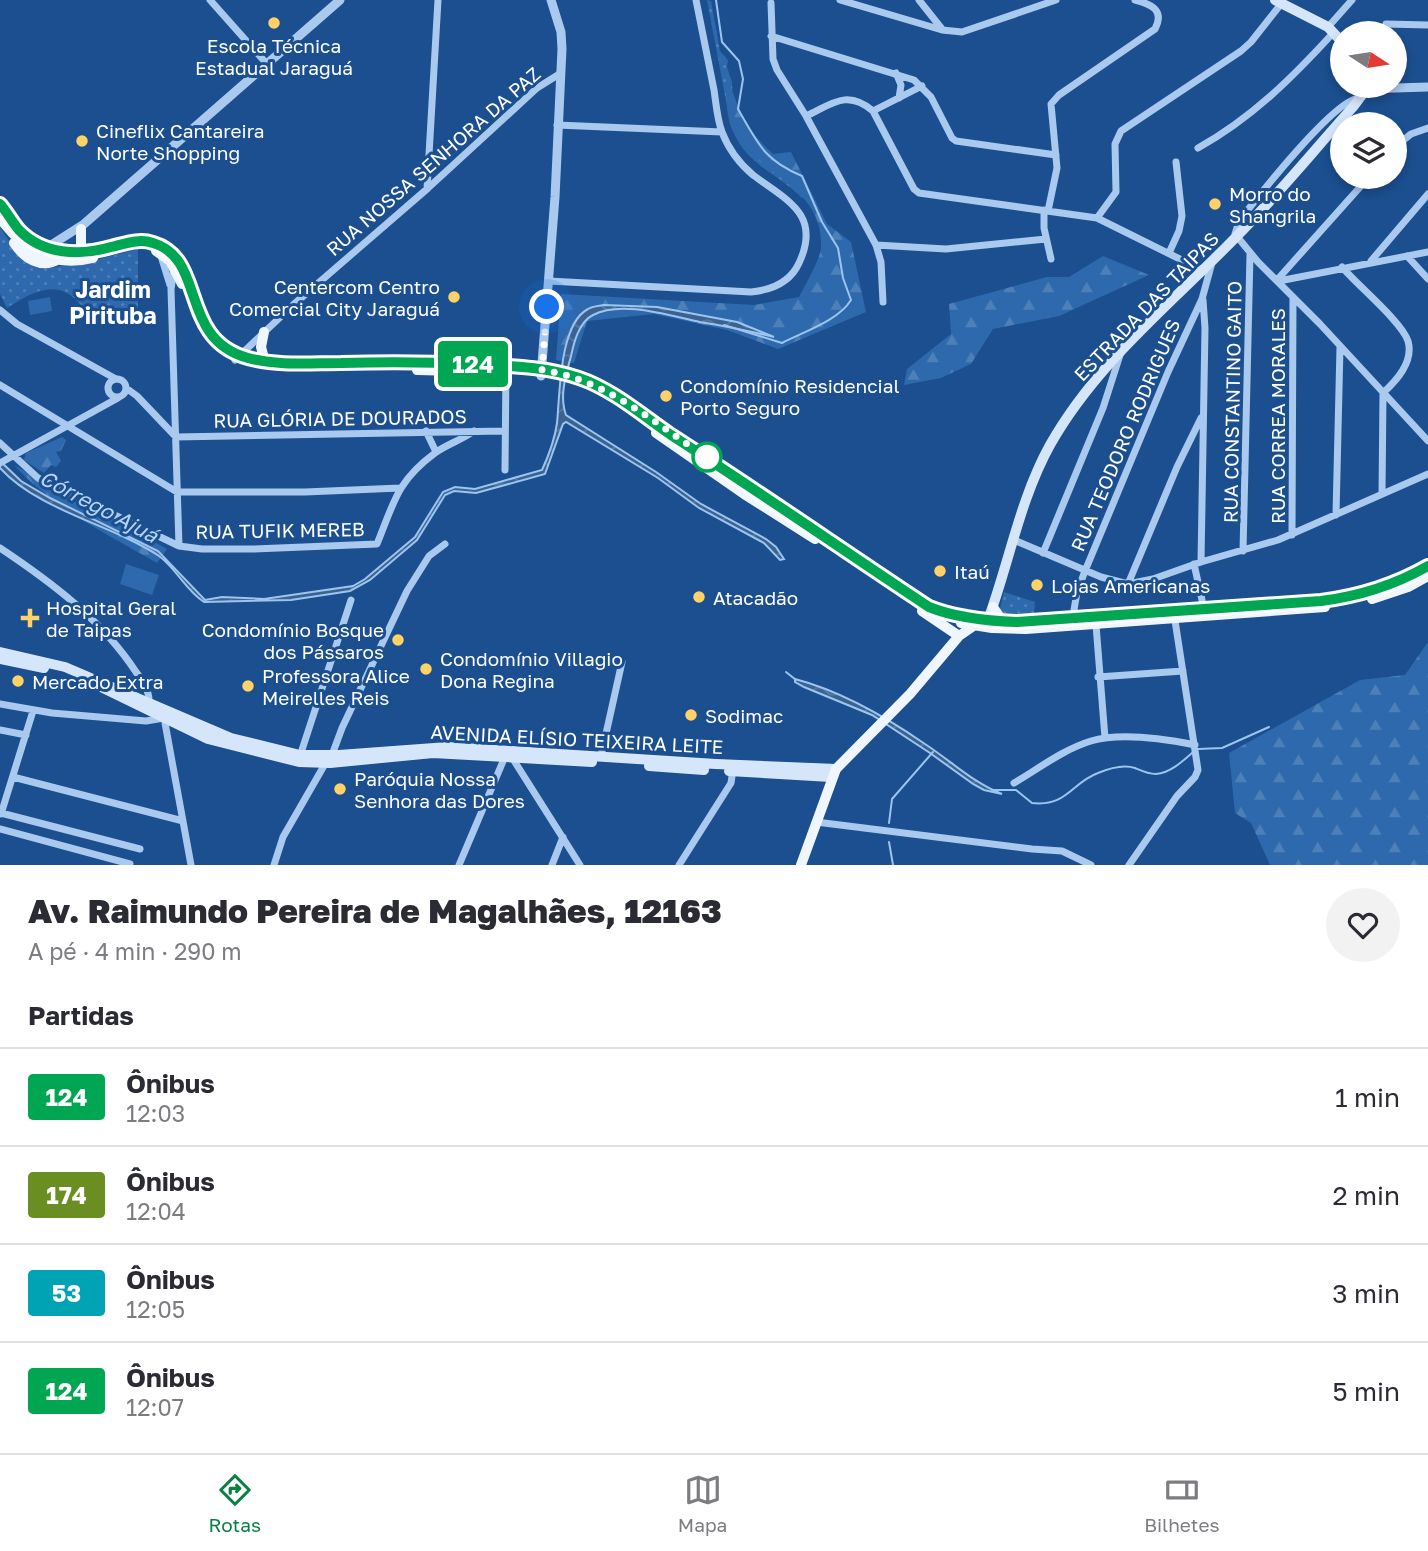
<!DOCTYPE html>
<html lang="pt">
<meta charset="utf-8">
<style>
:root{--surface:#fff;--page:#f2f2f3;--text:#2b2b33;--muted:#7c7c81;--line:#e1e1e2;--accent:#0b8043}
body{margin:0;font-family:"Golos Text",sans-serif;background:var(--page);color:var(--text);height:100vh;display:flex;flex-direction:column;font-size:26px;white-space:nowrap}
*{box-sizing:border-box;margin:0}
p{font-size:23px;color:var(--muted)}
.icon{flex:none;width:38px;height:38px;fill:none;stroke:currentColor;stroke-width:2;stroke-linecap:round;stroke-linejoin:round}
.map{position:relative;height:865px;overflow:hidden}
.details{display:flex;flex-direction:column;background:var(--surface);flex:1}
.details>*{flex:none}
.badge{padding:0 14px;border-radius:5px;font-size:24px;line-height:46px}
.needle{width:46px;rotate:102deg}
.buttons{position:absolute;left:1330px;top:21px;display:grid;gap:14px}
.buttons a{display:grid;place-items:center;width:77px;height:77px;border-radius:50%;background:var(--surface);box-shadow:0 4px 10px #0003;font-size:35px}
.you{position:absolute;width:35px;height:35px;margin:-18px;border:5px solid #fff;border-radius:50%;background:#1a73e8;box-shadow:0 0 0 10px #1a73e833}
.map>.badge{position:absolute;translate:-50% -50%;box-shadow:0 0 0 4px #fff}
h2{padding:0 28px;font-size:26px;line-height:63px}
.round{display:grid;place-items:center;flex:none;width:74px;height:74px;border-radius:37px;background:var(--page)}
.overview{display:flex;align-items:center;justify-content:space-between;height:119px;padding:0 28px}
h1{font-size:33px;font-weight:800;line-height:52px}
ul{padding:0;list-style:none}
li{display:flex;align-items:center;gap:21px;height:98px;padding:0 28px;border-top:2px solid var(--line)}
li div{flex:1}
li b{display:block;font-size:26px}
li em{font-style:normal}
li .badge{min-width:77px;font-weight:700;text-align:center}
.menu{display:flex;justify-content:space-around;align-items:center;height:98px;border-top:2px solid var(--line);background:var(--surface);font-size:19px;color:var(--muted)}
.menu a{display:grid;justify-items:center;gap:4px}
.menu .selected{color:var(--accent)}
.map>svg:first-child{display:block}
</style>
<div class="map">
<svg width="1428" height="865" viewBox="0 0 1428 865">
<defs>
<pattern id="grass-dots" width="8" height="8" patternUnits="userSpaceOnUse" patternTransform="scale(1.75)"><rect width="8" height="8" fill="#2e69ad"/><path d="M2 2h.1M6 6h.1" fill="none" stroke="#4d80b9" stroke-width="1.8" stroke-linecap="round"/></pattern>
<pattern id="forest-firs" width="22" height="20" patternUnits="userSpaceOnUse" patternTransform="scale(1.75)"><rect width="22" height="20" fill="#2e69ad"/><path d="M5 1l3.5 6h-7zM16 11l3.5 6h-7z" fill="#4d80b9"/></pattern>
<pattern id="water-waves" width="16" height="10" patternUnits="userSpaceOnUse" patternTransform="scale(1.75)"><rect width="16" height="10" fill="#3c6290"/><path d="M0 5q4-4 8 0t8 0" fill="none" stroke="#597aa1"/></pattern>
</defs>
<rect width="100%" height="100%" fill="#1b4f8f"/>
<path fill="url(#grass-dots)" d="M 707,0 L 711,1 L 720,51 L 728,60 L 727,67 L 732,82 L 733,117 L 776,158 L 804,196 L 802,198 C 775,171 741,163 730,122 Z
M 0,227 C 11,243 26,270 49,268 C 59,267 65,263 76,265 L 138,249 L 138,308 L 88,316 C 83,310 80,303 74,298 C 52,279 28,295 7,308 L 0,294 Z
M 1004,592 L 1035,602 L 1034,614 L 999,613 Z"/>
<path fill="url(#forest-firs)" d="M 725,83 L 730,84 C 740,115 749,132 773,154 L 791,152 L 827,224 L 851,242 L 866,312 L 778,349 L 727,330 L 654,314 L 587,321 L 574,363 L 556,360 L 561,294 L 754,305 L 799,297 C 805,285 820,260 821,248 C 824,186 758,176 733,131 C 726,119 727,97 725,83 Z
M 1103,256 L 1149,275 L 1059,316 L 993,329 L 971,364 L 941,378 L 904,385 L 907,369 L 951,334 L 949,304 L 1047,277 L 1069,277 Z
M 62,437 L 66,440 L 61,451 L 56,452 L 61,461 L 56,467 L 51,465 L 44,473 L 24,460 L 26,453 Z
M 14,465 L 167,549 L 157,563 C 107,534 53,508 14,465 Z
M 1428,642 L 1428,865 L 1270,865 L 1251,823 L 1235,813 L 1229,753 L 1360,680 L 1405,675 Z"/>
<path fill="#2e69ad" d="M 50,297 L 52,311 L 30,315 L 28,301 Z
M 126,564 L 159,575 L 152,595 L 120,584 Z"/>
<path fill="url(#water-waves)" stroke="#9cc4f0" stroke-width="2" d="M 604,305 L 657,307 L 737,322 L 774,337 C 749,331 725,326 700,322 C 670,316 622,300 593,315 C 579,322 574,342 571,356 C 566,375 559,396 566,415 L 656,472 L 701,504 L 766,539 L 776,547 L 784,559 L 780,560 L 764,543 L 699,508 L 658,478 L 566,422 L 563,424 L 545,474 L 476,493 L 454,491 L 445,495 L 417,540 L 370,580 L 350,591 L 291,600 L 204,602 C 186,591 176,568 159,556 C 111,524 39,511 0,468 L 0,461 L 21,481 L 50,498 L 158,551 L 205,600 L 222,597 L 264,599 L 353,586 L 365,579 L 415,537 L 443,492 L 455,487 L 475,489 L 542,470 C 548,457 555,438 557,423 C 560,395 559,324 588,309 C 592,306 599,306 604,305 Z
M 795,679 C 841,691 886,717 925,744 C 951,761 972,782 1002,794 L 984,790 L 973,784 L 930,753 L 872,715 L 804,687 L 795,682 Z"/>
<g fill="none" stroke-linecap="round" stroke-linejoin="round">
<path stroke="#9cc4f0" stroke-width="2" d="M 716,0 L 722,42 L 739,61 L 743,79 L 738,109 C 758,144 764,160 802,176 L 822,222 L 838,248 L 843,278 L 851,300 C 838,321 803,332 782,343 L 724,325
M 786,672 L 796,680
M 1198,749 L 1222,748 L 1269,727
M 992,790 L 1016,790 L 1032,803 C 1067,807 1071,783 1098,773 C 1110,768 1123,764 1135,768 C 1142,771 1148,774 1156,774 C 1170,773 1183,761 1193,752
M 889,823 L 892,799 L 933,752
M 889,842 L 893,865"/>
<path stroke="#a9c9ee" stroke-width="7" d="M 210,0 L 267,64
M 840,0 L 942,30 L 962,32 L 1056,0
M 919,0 L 942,29
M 771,3 L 773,59 L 777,70 L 806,116 L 876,245 L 881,262 L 883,302
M 1386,24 L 1428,25
M 1328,27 L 1352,0
M 771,36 L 914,80 L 931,97 L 952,138 L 956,141 L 1056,155
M 896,73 L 901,85 L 899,98
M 1360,98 C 1336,97 1257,198 1239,221 L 1235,234 L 1258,262 L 1320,324 L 1428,441
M 873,111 L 922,86
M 806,116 C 832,104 847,89 873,111 L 914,189 L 919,193 L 1097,218 L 1202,270
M 557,125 L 722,132
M 1395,147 L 1411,134 L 1428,128
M 1198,148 C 1252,118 1293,77 1334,32
M 427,189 L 438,0
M 1044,210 L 1044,228 L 1051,259
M 1048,211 L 1057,168 L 1051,104 L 1059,95 L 1155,29 C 1165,10 1151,4 1135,0
M 1097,218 L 1116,192 L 1115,144 L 1121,131 L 1241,51 L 1251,42 L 1281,4
M 876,245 L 946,249 L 1046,239
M 1169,253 L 1179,231 L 1182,216 L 1176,162
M 161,256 L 170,285
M 1407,256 L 1428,279
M 1371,261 L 1428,194
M 1342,267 C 1357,285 1402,322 1408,341 C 1414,362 1396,381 1383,393 L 1382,494
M 174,270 L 171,289 L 179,546
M 1277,280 L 1369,177
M 549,281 L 751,292 C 771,290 790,283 799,263 C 822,214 786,200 753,175 C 740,164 728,148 722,132 C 717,119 716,103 714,90 C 708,60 702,30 696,0
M 1279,281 L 1428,252
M 0,310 L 17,324 L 116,379
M 235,360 L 293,305 L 427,189 L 537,88 L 561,73
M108 388a9 9 0 1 1 18 0a9 9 0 1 1-18 0Z
M 0,385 L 177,492 L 305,492 L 400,488
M 126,388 L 137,396 L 176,437 L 504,431
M 426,431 L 436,452
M 0,443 L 38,478 L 179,546 L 202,549 L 254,549 L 377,544 C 394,503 396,482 435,453 C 447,444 462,440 474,431
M 0,463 L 118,398
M 505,470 L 506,366
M 1336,515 L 1340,347
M 1292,535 L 1293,298
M 1014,540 L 1101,577 L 1128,584 L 1153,579 L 1201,562 L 1278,540 L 1428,474
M 0,548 C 51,582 102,620 136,672 C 143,681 152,695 148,706
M 1243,551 L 1250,254
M 1043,553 L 1103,408 L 1121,352
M 1201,562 L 1205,328 L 1203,300
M 1194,564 L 1204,609
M 1128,584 L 1177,467 L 1201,418
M 1072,622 L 1077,592 L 1085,571 L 1168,372 L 1202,299 L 1213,259
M 1096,625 L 1105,738
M 1098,677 L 1183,671
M 0,704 L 52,713 L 146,721 L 164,718
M 166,714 L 165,723 L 191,865
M 0,730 L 26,735
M 513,755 L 513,759 L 580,865
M 601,756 L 622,662
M 299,759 L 351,600
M 13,777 L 183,821
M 1014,783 C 1038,769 1064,749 1091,741 C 1122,732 1165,739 1195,745
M 1,813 L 140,849
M 1,814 L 33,711
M 816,822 L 1032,849 L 1062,851 L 1091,865
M 0,829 L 130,864
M 274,865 L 283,837 L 325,764 L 332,755 L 342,728 L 407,591 L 429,556 L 445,544
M 459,865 L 504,759 L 504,753
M 552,865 L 563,837
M 679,865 L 731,783 L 733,769
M 1129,865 L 1177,796 L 1195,777 L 1198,770 L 1174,614"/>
<path stroke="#a9c9ee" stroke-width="9" d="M 1363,89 L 1428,87
M 48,247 L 84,224 L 340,0
M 541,376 L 555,197 L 562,49 L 561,32 L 551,0"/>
<path stroke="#d6e6fa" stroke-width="10" d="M 1275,0 L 1328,27 L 1342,42
M 988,620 C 1009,563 1020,499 1050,445 C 1096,363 1171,304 1236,237 C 1277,196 1314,150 1353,107 L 1362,95 L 1363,86
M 0,652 L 65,667 L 231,738 L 300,755 L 339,755 L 448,747 L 716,764 L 836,769
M 0,659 L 44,668
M 101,687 L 208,739 L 299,762 L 330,763 L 433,753 L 592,762
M 649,766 L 704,770
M 729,771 L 831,777"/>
<path stroke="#f0f6ff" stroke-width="10" d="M 0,204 C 7,212 12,222 19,230 C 43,255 80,256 111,247 C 124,244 139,238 153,243 C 207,259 178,339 248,358 C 277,366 311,363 341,363 C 384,362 428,363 471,364 C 506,365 545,366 579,378 C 612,389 642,415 671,435 C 758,491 843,549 929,607 C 956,618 987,622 1017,622 L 1337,599 L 1374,591 L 1408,577 L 1428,566
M 0,218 C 23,250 53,268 93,258
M 81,229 L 81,245 L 85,254
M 14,243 C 24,258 41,270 59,259
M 156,251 L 170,261 L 182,284
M 264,332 L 261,347 L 265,362
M 417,370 L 498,372
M 656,433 L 744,494 L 815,539
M 1372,599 L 1408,587 L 1428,576
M 993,607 L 1003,622
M 922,611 L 959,636
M 961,623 L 992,628 L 1026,629 L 1325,607
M 801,865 L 836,769 L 910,694 L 959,636 L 975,625"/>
</g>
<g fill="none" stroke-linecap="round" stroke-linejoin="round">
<g stroke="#fff" stroke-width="16">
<path id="line" d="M 0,204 C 7,212 12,222 19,230 C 43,255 80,256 111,247 C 124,244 139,238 153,243 C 207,259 178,339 248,358 C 277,366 311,363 341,363 C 384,362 428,362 471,364 C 506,366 545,366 579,378 C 612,389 642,415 671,435 C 758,491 843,550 929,607 C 956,618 988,621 1017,622 L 1321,601 C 1360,596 1393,586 1428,566"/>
</g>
<use href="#line" stroke="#00a651" stroke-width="10"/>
<path stroke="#fff" stroke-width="7" stroke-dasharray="0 12.6" d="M 547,307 L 542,370 C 606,379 658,426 711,460 L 707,457"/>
</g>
<g fill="#ffd166" stroke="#1b4f8f" stroke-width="2.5">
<circle cx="274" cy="23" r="7"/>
<circle cx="82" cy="141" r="7"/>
<circle cx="1215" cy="204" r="7"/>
<circle cx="454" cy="297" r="7"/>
<circle cx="666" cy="396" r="7"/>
<circle cx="940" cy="571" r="7"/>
<circle cx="1037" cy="585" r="7"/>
<circle cx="699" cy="597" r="7"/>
<path d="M26.5 607.5h7v7h7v7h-7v7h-7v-7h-7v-7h7z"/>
<circle cx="398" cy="640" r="7"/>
<circle cx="426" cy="669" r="7"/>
<circle cx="18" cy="681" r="7"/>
<circle cx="248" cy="686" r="7"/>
<circle cx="691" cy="715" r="7"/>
<circle cx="340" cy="789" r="7"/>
</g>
<circle fill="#fff" stroke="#00a651" stroke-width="3.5" cx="707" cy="457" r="14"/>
<g text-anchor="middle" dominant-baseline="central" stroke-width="6" stroke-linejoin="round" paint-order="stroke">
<g font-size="19" fill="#fff" stroke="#1b4f8f" text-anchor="start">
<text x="274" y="45" text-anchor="middle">Escola Técnica<tspan x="274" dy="22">Estadual Jaraguá</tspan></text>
<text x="96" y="130">Cineflix Cantareira<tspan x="96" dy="22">Norte Shopping</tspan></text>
<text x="1229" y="193">Morro do<tspan x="1229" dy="22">Shangrila</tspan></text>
<text x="440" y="286" text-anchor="end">Centercom Centro<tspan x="440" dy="22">Comercial City Jaraguá</tspan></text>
<text x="680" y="385">Condomínio Residencial<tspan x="680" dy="22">Porto Seguro</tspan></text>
<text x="954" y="571">Itaú</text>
<text x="1051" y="585">Lojas Americanas</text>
<text x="713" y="597">Atacadão</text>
<text x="46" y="607">Hospital Geral<tspan x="46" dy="22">de Taipas</tspan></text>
<text x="384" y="629" text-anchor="end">Condomínio Bosque<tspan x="384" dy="22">dos Pássaros</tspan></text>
<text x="440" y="658">Condomínio Villagio<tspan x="440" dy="22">Dona Regina</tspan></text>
<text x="262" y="675">Professora Alice<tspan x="262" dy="22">Meirelles Reis</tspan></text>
<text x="32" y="681">Mercado Extra</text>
<text x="705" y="715">Sodimac</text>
<text x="354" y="778">Paróquia Nossa<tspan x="354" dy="22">Senhora das Dores</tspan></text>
</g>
<g font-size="19" fill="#fff" stroke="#1b4f8f">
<text transform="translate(433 161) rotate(-41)">RUA NOSSA SENHORA DA PAZ</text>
<text transform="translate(1146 306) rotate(-46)">ESTRADA DAS TAIPAS</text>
<text transform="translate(1232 402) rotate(-89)">RUA CONSTANTINO GAITO</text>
<text transform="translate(1277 416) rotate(-90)">RUA CORREA MORALES</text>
<text transform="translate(340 418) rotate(-1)">RUA GLÓRIA DE DOURADOS</text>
<text transform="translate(1125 435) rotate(-67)">RUA TEODORO RODRIGUES</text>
<text transform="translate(280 530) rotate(-1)">RUA TUFIK MEREB</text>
<text transform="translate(577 739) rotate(3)">AVENIDA ELÍSIO TEIXEIRA LEITE</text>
</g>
<g font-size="21" font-style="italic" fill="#b5d3f5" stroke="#1b4f8f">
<text transform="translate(99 506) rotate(28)">Córrego Ajuá</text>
</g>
<g font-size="23" font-weight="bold" fill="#fff" stroke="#1b4f8f">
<text x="113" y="289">Jardim<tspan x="113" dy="26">Pirituba</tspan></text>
</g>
</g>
</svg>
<div class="buttons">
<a><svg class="needle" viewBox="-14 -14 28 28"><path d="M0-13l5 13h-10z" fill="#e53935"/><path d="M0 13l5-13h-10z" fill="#7c7c81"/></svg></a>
<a><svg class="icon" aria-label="layers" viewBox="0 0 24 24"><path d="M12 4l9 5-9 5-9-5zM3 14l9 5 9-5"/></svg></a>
</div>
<div class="you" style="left:547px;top:307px"></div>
<b class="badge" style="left:473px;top:364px;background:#00a651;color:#fff">124</b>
</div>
<section class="details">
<div class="overview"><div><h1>Av. Raimundo Pereira de Magalhães, 12163</h1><p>A pé · 4 min · 290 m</p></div><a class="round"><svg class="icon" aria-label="heart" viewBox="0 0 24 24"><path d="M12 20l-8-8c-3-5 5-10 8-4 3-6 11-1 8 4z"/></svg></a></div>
<h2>Partidas</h2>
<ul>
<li><span class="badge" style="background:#00a651;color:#fff">124</span><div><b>Ônibus</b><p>12:03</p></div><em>1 min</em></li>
<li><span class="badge" style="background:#6b8e23;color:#fff">174</span><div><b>Ônibus</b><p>12:04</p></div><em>2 min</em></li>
<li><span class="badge" style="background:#00a3b4;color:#fff">53</span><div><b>Ônibus</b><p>12:05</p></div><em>3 min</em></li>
<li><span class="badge" style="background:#00a651;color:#fff">124</span><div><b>Ônibus</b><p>12:07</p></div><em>5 min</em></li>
</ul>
</section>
<nav class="menu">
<a class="selected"><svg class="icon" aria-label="directions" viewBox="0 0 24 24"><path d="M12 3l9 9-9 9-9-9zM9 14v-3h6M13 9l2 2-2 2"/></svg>Rotas</a>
<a><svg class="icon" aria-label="map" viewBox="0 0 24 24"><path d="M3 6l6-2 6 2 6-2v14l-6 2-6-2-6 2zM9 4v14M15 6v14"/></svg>Mapa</a>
<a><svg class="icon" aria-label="tickets" viewBox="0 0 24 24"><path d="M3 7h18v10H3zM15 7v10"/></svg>Bilhetes</a>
</nav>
